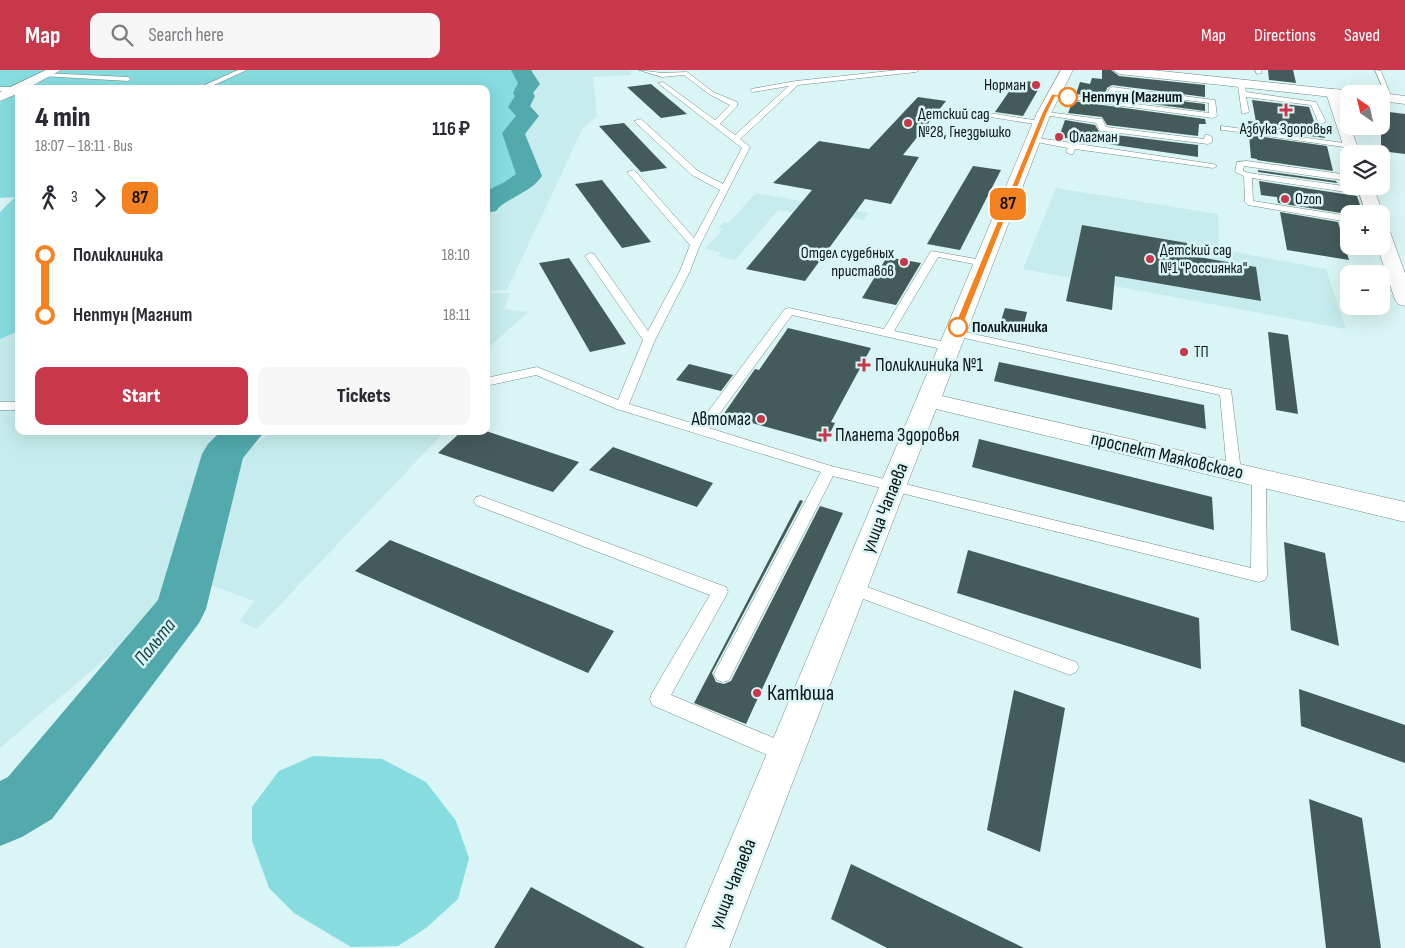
<!DOCTYPE html>
<meta charset="utf-8">
<style>
:root{--surface:#fff;--page:#f7f7f7;--text:#2b2b33;--muted:#7c7c81;--accent:#c8384a}
body{margin:0;font-family:"Sofia Sans Condensed",sans-serif;background:var(--page);color:var(--text);height:100vh;display:flex;flex-direction:column;font-size:19px;white-space:nowrap}
*{box-sizing:border-box;margin:0}
p{font-size:16px;color:var(--muted)}
.icon{flex:none;width:28px;height:28px;fill:none;stroke:currentColor;stroke-width:2;stroke-linecap:round;stroke-linejoin:round}
.map{position:relative;flex:1;overflow:hidden}
.details{position:absolute;left:15px;top:15px;width:475px;height:350px;display:flex;flex-direction:column;background:var(--surface);border-radius:10px;box-shadow:0 5px 20px #0002}
.details>*{flex:none}
.badge{padding:0 10px;border-radius:8px;font-size:18px;line-height:32px}
.needle{width:32px;rotate:326deg}
.tools{position:absolute;left:1340px;top:15px;display:grid;gap:10px}
.tools a{display:grid;place-items:center;width:50px;height:50px;border-radius:10px;background:var(--surface);box-shadow:0 5px 20px #0002;font-size:25px}
.map>.badge{position:absolute;translate:-50% -50%;box-shadow:0 0 0 2px #fff}
.legs{display:flex;align-items:center;gap:8px;height:55px;padding:0 20px;font-size:16px}
.legs p{margin-inline-start:auto}
.overview{display:flex;align-items:center;justify-content:space-between;height:85px;padding:0 20px}
h1{font-size:28px;font-weight:800;line-height:38px}
.button{display:flex;gap:10px;margin-top:auto;padding:10px 20px}
.button a{flex:1;height:58px;border-radius:10px;background:var(--accent);color:#fff;font-size:20px;font-weight:800;line-height:58px;text-align:center}
.button a+a{background:var(--page);color:var(--text)}
ul{padding:0 20px;list-style:none}
li{display:flex;align-items:center;gap:18px;height:60px;font-size:19px}
li i{display:grid;place-items:center;width:8px;height:100%;margin:0 6px;background:currentColor}
li i::after{content:'';width:12px;height:12px;margin:-6px;border:4px solid;border-radius:50%;background:var(--surface)}
li p{margin-inline-start:auto}
li:first-child i{background:linear-gradient(#0000 50%,currentColor 0)}
li:last-child i{background:linear-gradient(currentColor 50%,#0000 0)}
header{display:flex;align-items:center;gap:30px;box-sizing:border-box;height:70px;padding:0 25px;background:var(--accent);color:#fff}
header strong{font-size:24px}
nav{display:flex;gap:28px;margin-inline-start:auto;font-size:18px}
.search{width:350px;height:45px;background:var(--page);display:flex;align-items:center;gap:12px;box-sizing:border-box;padding:0 18px;border-radius:10px;color:var(--muted);font-size:19px}
.map>svg:first-child{display:block}
</style>
<header>
<strong>Map</strong>
<div class="search"><svg class="icon" aria-label="search" viewBox="0 0 24 24"><circle cx="10" cy="10" r="6"/><path d="M15 15l6 6"/></svg>Search here</div>
<nav><a>Map</a><a>Directions</a><a>Saved</a></nav>
</header>
<div class="map">
<svg width="1405" height="878" viewBox="0 0 1405 878">
<rect width="100%" height="100%" fill="#daf5f5"/>
<path fill="#c7eced" d="M 521,0 L 631,0 L 631,5 L 593,7 L 597,46 L 583,58 L 507,220 L 486,221 L 486,135 L 488,131 L 512,119 L 529,106 L 513,63 L 519,37 L 525,26 L 523,23 L 527,12 Z
M 1056,118 L 1218,144 L 1219,179 L 1326,199 L 1346,259 L 1023,199 Z
M 756,123 L 868,143 L 864,150 L 801,138 L 797,143 L 778,140 L 735,190 L 718,186 L 721,182 L 705,179 L 723,159 L 718,158 L 724,152 L 728,153 Z
M 486,223 L 510,223 L 504,239 L 528,242 L 486,280 Z
M 19,261 L 19,361 L 239,361 L 224,371 L 200,403 L 164,539 L 0,678 L 0,269 Z
M 272,361 L 445,361 L 257,559 L 240,551 L 254,531 L 202,512 L 233,394 Z"/>
<path fill="#86dcdf" d="M 0,0 L 521,0 L 527,12 L 530,14 L 526,17 L 527,18 L 523,23 L 525,26 L 519,37 L 528,46 L 513,63 L 529,106 L 512,119 L 488,131 L 486,135 L 486,19 L 19,19 L 19,261 L 0,269 L 0,142 L 15,127 L 0,128 Z
M 313,686 L 382,689 L 426,712 L 456,751 L 469,788 L 458,829 L 426,858 L 398,876 L 351,877 L 294,843 L 269,818 L 252,771 L 252,737 L 279,701 Z"/>
<g fill="none" stroke-linecap="round" stroke-linejoin="round">
<path fill="#52aaad" fill-rule="evenodd" d="M 511,0 L 531,0 L 540,14 L 533,23 L 535,26 L 530,36 L 539,46 L 525,64 L 542,106 C 530,124 505,128 496,141 L 486,143 L 486,121 L 503,113 L 516,104 L 502,63 L 516,46 L 508,37 L 515,26 L 513,23 L 518,13 Z
M 221,361 L 265,361 L 243,388 L 206,539 L 199,553 L 52,749 L 22,767 L 0,776 L 0,711 L 8,707 L 158,530 L 202,384 L 208,374 Z"/>
</g>
<path fill="#445b5b" d="M 1102,0 L 1111,0 L 1119,6 L 1205,15 L 1205,27 L 1112,15 L 1107,18 L 1104,28 L 1076,24 L 1080,12 L 1090,14 L 1092,8 L 1102,9 Z
M 1268,0 L 1293,0 L 1296,13 L 1269,10 Z
M 1017,10 L 1042,13 L 1023,46 L 995,42 Z
M 651,14 L 687,44 L 661,48 L 627,17 Z
M 1116,23 L 1205,34 L 1205,41 L 1114,29 Z
M 918,27 L 946,31 L 903,85 L 919,87 L 891,134 L 865,129 L 805,211 L 746,199 L 812,120 L 773,113 L 819,71 L 869,79 Z
M 1252,30 L 1309,37 L 1317,60 L 1322,60 L 1325,68 L 1248,58 L 1248,51 L 1256,52 Z
M 1073,31 L 1205,49 L 1206,54 L 1199,54 L 1198,66 L 1107,55 L 1102,47 L 1068,43 Z
M 1381,41 L 1405,44 L 1405,84 L 1381,81 Z
M 1065,50 L 1095,55 L 1100,63 L 1198,75 L 1198,87 L 1059,67 Z
M 624,53 L 667,98 L 641,102 L 599,56 Z
M 1249,65 L 1327,76 L 1333,101 L 1257,90 L 1257,89 L 1251,88 Z
M 973,96 L 1001,100 L 960,180 L 927,174 Z
M 1258,100 L 1336,111 L 1337,113 L 1258,102 Z
M 602,110 L 651,172 L 622,178 L 575,114 Z
M 1259,111 L 1357,126 L 1363,144 L 1347,144 L 1278,133 L 1277,127 L 1261,125 Z
M 1280,142 L 1338,152 L 1349,190 L 1287,180 Z
M 1082,155 L 1187,173 L 1187,185 L 1256,197 L 1261,231 L 1115,206 L 1112,240 L 1066,231 Z
M 887,187 L 921,193 L 896,235 L 862,228 Z
M 569,188 L 626,274 L 590,282 L 539,193 Z
M 1005,238 L 1027,242 L 1022,262 L 999,257 Z
M 788,258 L 871,278 L 831,352 L 835,353 L 825,373 L 723,345 L 755,299 L 759,300 Z
M 1268,262 L 1288,265 L 1298,344 L 1276,340 Z
M 999,292 L 1204,335 L 1206,359 L 994,311 Z
M 689,294 L 733,305 L 721,321 L 676,310 Z
M 462,361 L 486,361 L 579,392 L 553,422 L 438,383 Z
M 979,369 L 1212,427 L 1214,460 L 972,397 Z
M 613,377 L 713,413 L 697,437 L 589,400 Z
M 800,430 L 803,431 L 712,603 L 716,612 L 724,614 L 731,611 L 820,436 L 843,443 L 746,654 L 694,633 Z
M 390,470 L 614,561 L 588,603 L 355,501 Z
M 1284,472 L 1325,483 L 1339,576 L 1291,560 Z
M 968,480 L 1199,548 L 1201,599 L 957,523 Z
M 1299,619 L 1405,655 L 1405,693 L 1301,656 Z
M 1014,620 L 1065,638 L 1040,782 L 987,760 Z
M 1309,729 L 1362,748 L 1381,878 L 1326,878 Z
M 851,794 L 1024,878 L 887,878 L 831,849 Z
M 531,817 L 645,878 L 494,878 Z"/>
<g fill="none" stroke-linecap="round" stroke-linejoin="round">
<g stroke="#738c8c" stroke-width="1">
<path id="lane" d="M 238,0 L 247,0 L 205,19 L 196,19 Z
M 639,0 L 662,3 L 687,2 L 713,22 L 737,32 L 737,36 L 720,54 L 735,65 L 789,16 L 753,22 L 750,20 L 751,19 L 796,11 L 898,0 L 919,0 L 916,2 L 798,15 L 740,69 L 750,77 L 700,175 L 690,201 L 655,270 L 629,334 L 698,355 L 785,239 L 789,238 L 884,259 L 931,181 L 988,191 L 989,193 L 984,196 L 938,187 L 894,261 L 954,274 L 956,277 L 954,280 L 950,281 L 792,245 L 709,358 L 831,396 L 1251,498 L 1252,407 L 1254,404 L 1264,404 L 1266,407 L 1267,506 L 1265,510 L 1259,512 L 833,406 L 729,610 L 723,612 L 717,610 L 714,604 L 717,598 L 821,402 L 617,339 L 536,305 L 486,316 L 486,308 L 537,297 L 618,330 L 643,270 L 585,186 L 590,183 L 594,184 L 648,261 L 680,201 L 690,175 L 627,102 L 634,100 L 694,168 L 720,120 L 692,105 L 634,51 L 641,49 L 698,101 L 723,114 L 742,78 L 658,13 L 663,12 L 715,50 L 730,35 L 709,24 L 684,5 L 662,7 Z
M 1255,0 L 1261,0 L 1262,3 L 1257,4 Z
M 1375,0 L 1381,1 L 1392,29 L 1387,28 Z
M 44,3 L 128,7 L 131,9 L 128,11 L 42,6 L 41,5 Z
M 1241,13 L 1244,15 L 1246,22 L 1316,32 L 1326,52 L 1319,54 L 1311,35 L 1246,27 L 1249,42 L 1242,44 L 1238,15 Z
M 0,17 L 18,17 L 21,19 L 18,21 L 0,21 Z
M 1112,17 L 1215,30 L 1217,46 L 1213,48 L 1054,27 L 1051,25 L 1054,23 L 1105,30 L 1109,19 ZM 1115,21 L 1209,33 L 1209,43 L 1112,31 Z
M 969,40 L 1040,51 L 1044,53 L 1040,55 L 972,44 L 969,44 Z
M 1041,41 L 1099,49 L 1102,49 L 1106,57 L 1204,69 L 1205,65 L 1208,65 L 1212,67 L 1212,72 L 1208,74 L 1103,61 L 1100,61 L 1096,53 L 1044,45 L 1040,43 Z
M 1221,56 L 1351,74 L 1355,76 L 1351,78 L 1224,60 L 1221,60 Z
M 1031,67 L 1213,94 L 1217,96 L 1213,98 L 1075,79 L 1073,84 L 1070,84 L 1066,82 L 1068,78 L 1031,71 Z
M 1247,91 L 1349,105 L 1349,111 L 1244,96 L 1243,101 L 1249,103 L 1366,119 L 1370,122 L 1366,125 L 1252,108 L 1253,131 L 1349,146 L 1349,152 L 1248,135 L 1245,132 L 1244,106 L 1235,102 L 1237,92 Z
M 955,260 L 1231,320 L 1241,401 L 1239,404 L 1229,404 L 1227,401 L 1220,325 L 951,265 L 949,263 Z
M 0,332 L 19,332 L 19,340 L 0,340 Z
M 481,426 L 726,517 L 728,522 L 671,625 L 793,676 L 796,683 L 793,690 L 786,692 L 779,690 L 652,635 L 650,629 L 652,623 L 710,525 L 476,435 L 474,431 L 476,427 Z
M 853,512 L 1076,592 L 1079,597 L 1076,602 L 1070,605 L 847,523 L 845,518 L 847,513 Z"/>
</g>
<g stroke="#738c8c" stroke-width="1">
<path id="street" d="M 46,0 L 61,0 L 26,19 L 19,19 L 19,23 L 0,31 L 0,22 Z
M 1332,19 L 1349,20 L 1355,24 L 1349,24 L 1349,28 L 1340,27 L 1360,84 L 1349,84 L 1349,87 L 1346,84 L 1326,23 Z
M 1381,23 L 1405,26 L 1405,34 L 1381,31 L 1381,24 L 1379,24 Z
M 1357,116 L 1373,116 L 1383,144 L 1381,147 L 1381,144 L 1366,144 Z
M 1381,157 L 1387,158 L 1390,162 L 1405,203 L 1405,236 L 1398,234 L 1395,230 L 1377,176 L 1381,176 Z"/>
</g>
<g stroke="#738c8c" stroke-width="1">
<path id="secondary" d="M 1061,0 L 1073,0 L 1051,43 L 942,326 L 1405,432 L 1405,452 L 936,339 L 729,878 L 685,878 L 1037,43 Z
M 1113,0 L 1152,0 L 1332,19 L 1338,23 L 1332,27 L 1119,4 Z"/>
</g>
<use href="#lane" fill="#fff" fill-rule="evenodd"/>
<use href="#street" fill="#fff" fill-rule="evenodd"/>
<use href="#secondary" fill="#fff" fill-rule="evenodd"/>
</g>
<path fill="#f58220" stroke="#fff" d="M 1052,24 L 1071,27 L 1055,27 L 1047,43 L 962,257 L 955,259 L 954,257 L 1042,43 Z"/>
<g fill="#c8384a" stroke="#daf5f5" stroke-width="2">
<circle cx="1036" cy="15" r="5"/>
<path d="M1283.5 32.5h5v5h5v5h-5v5h-5v-5h-5v-5h5z"/>
<circle cx="908" cy="53" r="5"/>
<circle cx="1059" cy="67" r="5"/>
<circle cx="1285" cy="129" r="5"/>
<circle cx="1150" cy="189" r="5"/>
<circle cx="904" cy="192" r="5"/>
<circle cx="1184" cy="282" r="5"/>
<path d="M861.5 287.5h5v5h5v5h-5v5h-5v-5h-5v-5h5z"/>
<circle cx="761" cy="349" r="5"/>
<path d="M822.5 357.5h5v5h5v5h-5v5h-5v-5h-5v-5h5z"/>
<circle cx="757" cy="623" r="5"/>
</g>
<g fill="#fff" stroke="#f58220" stroke-width="2.5">
<circle cx="1068" cy="27" r="9"/>
<circle cx="958" cy="257" r="9"/>
</g>
<g text-anchor="middle" dominant-baseline="central" stroke-width="5" stroke-linejoin="round" paint-order="stroke">
<g font-size="16" fill="#0d1616" stroke="#daf5f5" text-anchor="start">
<text x="1026" y="15" text-anchor="end">Норман</text>
<text x="918" y="44">Детский сад<tspan x="918" dy="18">№28, Гнездышко</tspan></text>
<text x="1286" y="59" text-anchor="middle">Азбука Здоровья</text>
<text x="1069" y="67">Флагман</text>
<text x="1295" y="129">Ozon</text>
<text x="1160" y="180">Детский сад<tspan x="1160" dy="18">№1 "Россиянка"</tspan></text>
<text x="894" y="183" text-anchor="end">Отдел судебных<tspan x="894" dy="18">приставов</tspan></text>
<text x="1194" y="282">ТП</text>
</g>
<g font-size="16" font-weight="bold" fill="#0d1616" stroke="#daf5f5" text-anchor="start">
<text x="1082" y="27">Нептун (Магнит</text>
<text x="972" y="257">Поликлиника</text>
</g>
<g font-size="19" fill="#0d1616" stroke="#daf5f5" text-anchor="start">
<text x="875" y="295">Поликлиника №1</text>
<text x="751" y="349" text-anchor="end">Автомаг</text>
<text x="835" y="365">Планета Здоровья</text>
</g>
<g font-size="19" fill="#0d1616" stroke="#daf5f5">
<text transform="translate(1167 386) rotate(13)">проспект Маяковского</text>
<text transform="translate(885 438) rotate(-68)">улица Чапаева</text>
<text transform="translate(733 814) rotate(-68)">улица Чапаева</text>
</g>
<g font-size="20" font-style="italic" fill="#194243" stroke="#daf5f5">
<text transform="translate(155 572) rotate(-51)">Пальта</text>
</g>
<g font-size="22" fill="#0d1616" stroke="#daf5f5" text-anchor="start">
<text x="767" y="623">Катюша</text>
</g>
</g>
</svg>
<div class="tools">
<a><svg class="needle" viewBox="-14 -14 28 28"><path d="M0-13l5 13h-10z" fill="#e53935"/><path d="M0 13l5-13h-10z" fill="#7c7c81"/></svg></a>
<a><svg class="icon" aria-label="layers" viewBox="0 0 24 24"><path d="M12 4l9 5-9 5-9-5zM3 14l9 5 9-5"/></svg></a>
<a>+</a>
<a>−</a>
</div>
<b class="badge" style="left:1008px;top:134px;background:#f58220;color:#111">87</b>
<section class="details">
<div class="overview"><div><h1>4 min</h1><p>18:07 – 18:11 · Bus</p></div><b>116 ₽</b></div>
<div class="legs"><svg class="icon" aria-label="walk" viewBox="0 0 24 24"><circle cx="13" cy="4" r="2"/><path d="M13 8l-2 6 4 7M11 14l-3 7M7 12l3-4h3l4 4"/></svg>3<svg class="icon" aria-label="forward" viewBox="0 0 24 24"><path d="M9 5l7 7-7 7"/></svg><b class="badge" style="background:#f58220;color:#111">87</b></div>
<ul>
<li><i style="color:#f58220"></i><b>Поликлиника</b><p>18:10</p></li>
<li><i style="color:#f58220"></i><b>Нептун (Магнит</b><p>18:11</p></li>
</ul>
<div class="button"><a>Start</a><a>Tickets</a></div>
</section>
</div>
